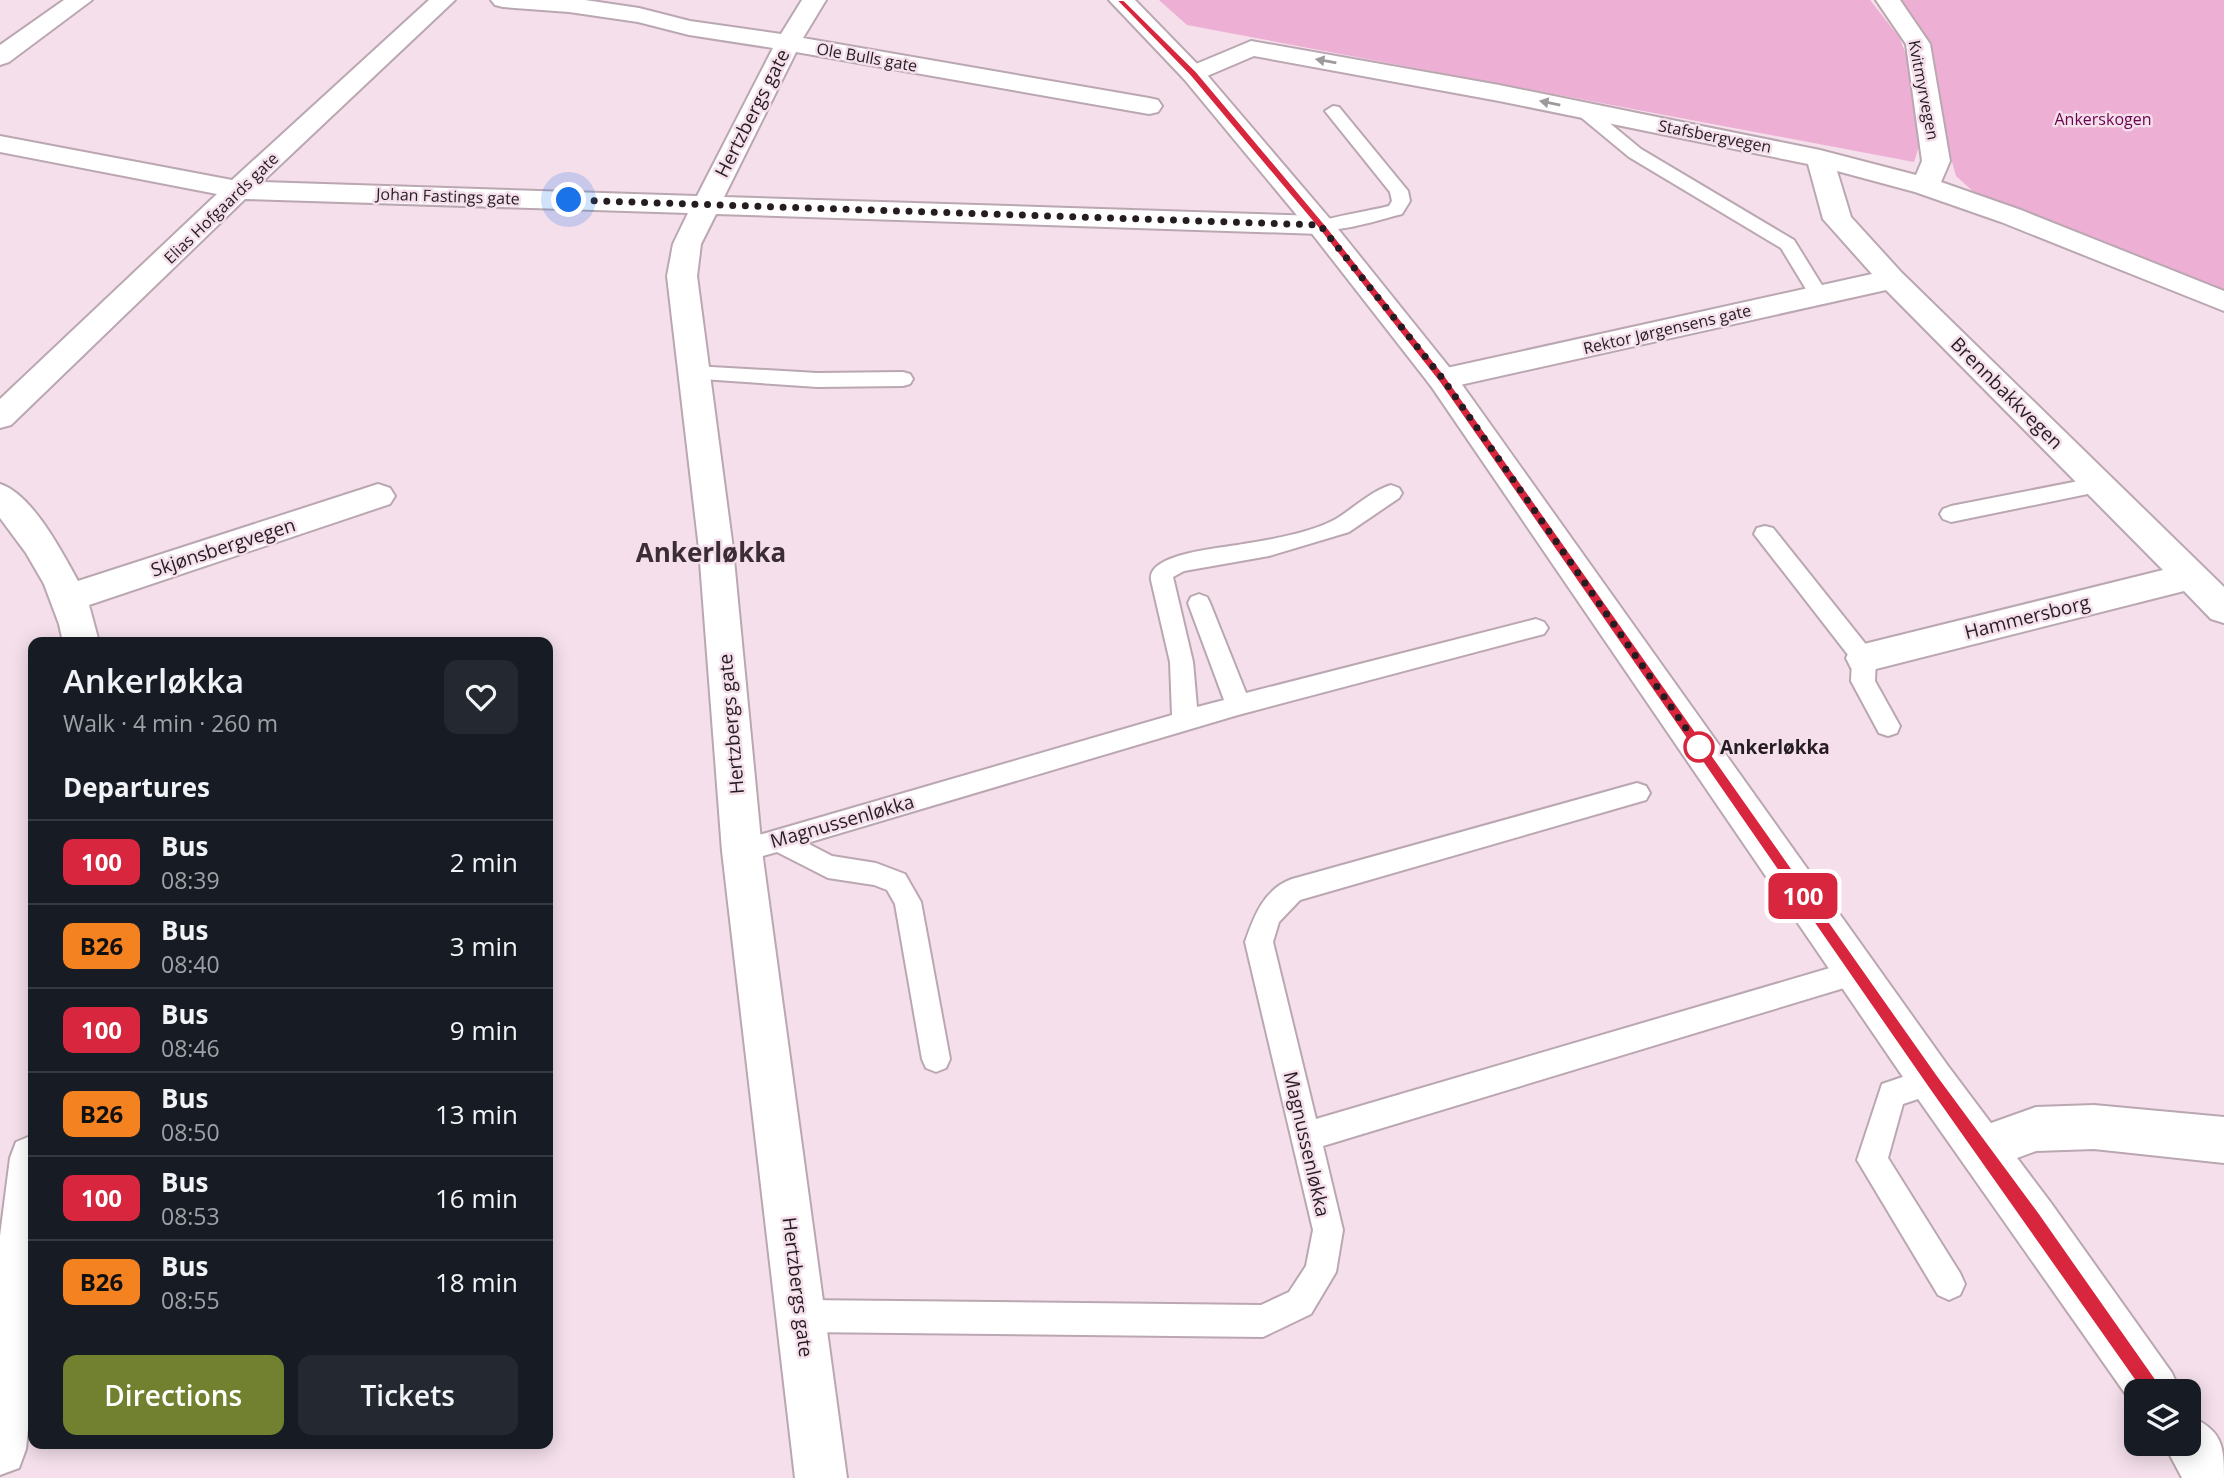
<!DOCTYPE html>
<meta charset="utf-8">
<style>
:root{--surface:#171b24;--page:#242831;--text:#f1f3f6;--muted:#9ea1a6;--line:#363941;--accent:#72812f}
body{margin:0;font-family:"Open Sans",sans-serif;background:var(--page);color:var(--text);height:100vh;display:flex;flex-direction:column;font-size:26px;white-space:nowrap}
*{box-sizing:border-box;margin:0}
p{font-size:23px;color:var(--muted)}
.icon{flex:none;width:38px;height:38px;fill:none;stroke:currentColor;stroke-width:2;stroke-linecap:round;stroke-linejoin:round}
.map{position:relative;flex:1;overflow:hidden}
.side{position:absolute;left:28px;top:637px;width:525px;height:812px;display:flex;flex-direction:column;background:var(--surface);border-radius:14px;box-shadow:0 4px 18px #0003}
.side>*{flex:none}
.badge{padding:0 14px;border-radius:10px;font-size:24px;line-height:46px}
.fabs{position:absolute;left:2124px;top:1379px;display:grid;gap:14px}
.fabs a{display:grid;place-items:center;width:77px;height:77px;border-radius:14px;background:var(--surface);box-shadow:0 4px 18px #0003;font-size:35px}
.you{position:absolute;width:35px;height:35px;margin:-18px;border:5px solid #fff;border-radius:50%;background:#1a73e8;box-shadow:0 0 0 10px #1a73e833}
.map>.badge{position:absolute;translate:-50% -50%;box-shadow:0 0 0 4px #fff}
h2{padding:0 35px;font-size:26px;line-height:63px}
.round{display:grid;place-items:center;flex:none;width:74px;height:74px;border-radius:14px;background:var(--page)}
.head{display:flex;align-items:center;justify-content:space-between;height:119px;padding:0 35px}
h1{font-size:33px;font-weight:600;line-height:52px}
.action{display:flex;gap:14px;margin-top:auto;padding:14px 35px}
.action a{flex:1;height:80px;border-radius:14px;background:var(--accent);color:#fff;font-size:28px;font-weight:600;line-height:80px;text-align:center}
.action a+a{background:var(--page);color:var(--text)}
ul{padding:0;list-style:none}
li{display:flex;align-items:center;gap:21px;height:84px;padding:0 35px;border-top:2px solid var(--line)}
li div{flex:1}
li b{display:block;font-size:26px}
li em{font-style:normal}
li .badge{min-width:77px;font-weight:700;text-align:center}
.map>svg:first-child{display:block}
</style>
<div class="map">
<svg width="2224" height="1478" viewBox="0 0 2224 1478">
<rect width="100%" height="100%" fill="#f4dfeb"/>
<path fill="#edafd3" d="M 1159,0 L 1870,0 L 1899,37 L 1910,64 L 1922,136 L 1914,162 L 1187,25 Z
M 1891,0 L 2224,0 L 2224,293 L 1987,204 L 1956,176 L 1925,66 Z"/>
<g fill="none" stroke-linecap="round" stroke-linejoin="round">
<g stroke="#baa7b1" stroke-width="4">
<path id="lane" d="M 1583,105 L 1589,106 L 1641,149 L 1794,240 L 1828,295 L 1826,299 L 1812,299 L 1781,248 L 1629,157 L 1577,114 L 1575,110 Z
M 1333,106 L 1339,107 L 1408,191 L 1410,201 L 1402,214 C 1385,218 1323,239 1311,225 C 1317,219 1375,210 1389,206 L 1392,201 L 1390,192 L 1325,111 Z
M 694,366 L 817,373 L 903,372 L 910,374 L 913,379 L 910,384 L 903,386 L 817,387 L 687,378 L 684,373 L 687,368 Z
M 2099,477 L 2107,480 L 2110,485 L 2107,490 L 1951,522 L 1943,519 L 1940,514 L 1943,509 L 1951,506 Z
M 1391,485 L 1399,488 L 1402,493 L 1399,498 L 1349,532 L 1269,556 L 1184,571 L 1173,577 L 1193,662 L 1197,707 L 1224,700 L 1188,603 L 1191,597 L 1199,594 L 1207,597 L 1210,603 L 1246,693 L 1536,619 L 1544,622 L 1548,628 L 1544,634 L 1238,715 L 807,843 L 832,856 L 876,863 L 905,874 L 921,902 L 950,1059 L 946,1068 L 936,1072 L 926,1068 L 922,1059 L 895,904 L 887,890 L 874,885 L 828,878 L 777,852 L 742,862 L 733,859 L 729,851 L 733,843 L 742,840 L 1172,715 L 1170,662 L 1151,580 C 1147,553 1223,548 1243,544 C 1270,540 1313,532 1336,519 C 1354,508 1371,491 1391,485 Z
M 1765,526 L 1773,528 L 1872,652 L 1876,658 L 1875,681 L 1900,726 L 1897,733 L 1888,736 L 1879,733 L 1851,681 L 1852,660 L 1754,534 L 1757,528 Z
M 1637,783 L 1646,786 L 1650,793 L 1646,800 L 1300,900 L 1279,922 L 1273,942 L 1316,1119 L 1857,960 L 1867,963 L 1871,972 L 1867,981 L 1323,1146 L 1343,1230 L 1336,1272 L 1311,1314 L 1263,1337 L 802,1332 L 791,1327 L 786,1316 L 791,1305 L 802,1300 L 1261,1305 L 1289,1292 L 1306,1266 L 1313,1230 L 1245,942 C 1254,916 1264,889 1292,879 Z
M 1932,1067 L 1942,1071 L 1946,1081 L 1942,1091 L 1903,1104 L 1888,1158 L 1960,1273 L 1965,1284 L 1960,1295 L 1949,1300 L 1938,1295 L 1857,1160 L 1882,1084 Z"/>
</g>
<g stroke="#baa7b1" stroke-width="4">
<path id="street" d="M 64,0 L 92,0 L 9,62 L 0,65 L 0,45 Z
M 429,0 L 455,0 L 262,182 L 697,196 L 773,48 L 689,35 L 638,22 L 569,12 L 503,7 L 495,5 L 491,0 L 585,0 L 639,8 L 690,21 L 781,34 L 802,0 L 826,0 L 803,38 L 1149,98 L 1158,100 L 1162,106 L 1158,112 L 1149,114 L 796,52 L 724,197 L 1320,216 L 1330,219 L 1334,225 L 1330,231 L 1320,234 L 716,214 L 701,244 L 697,276 L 733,549 L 762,851 L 847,1478 L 795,1478 L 722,851 L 699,549 L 667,276 L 673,244 L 688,213 L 245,199 L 11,425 L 0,428 L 0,399 L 217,194 L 0,152 L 0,136 L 232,180 Z
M 1876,0 L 1900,0 L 1930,44 L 1950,161 L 1941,182 L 2021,210 L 2224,291 L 2224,311 L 2001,222 L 1915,192 L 1837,171 L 1851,217 L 1902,273 L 2224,587 L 2224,623 L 2211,619 L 2184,591 L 1864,672 L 1851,668 L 1846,658 L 1851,648 L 1864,644 L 2163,570 L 1886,290 L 1442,389 L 1431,386 L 1426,379 L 1431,372 L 1442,369 L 1872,274 L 1823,219 L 1808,164 L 1499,101 L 1254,56 L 1193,82 L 1184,79 L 1180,74 L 1184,69 L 1251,41 L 1499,85 L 1820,150 L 1916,175 L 1922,161 L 1906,44 Z
M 0,484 C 32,494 62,552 78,581 L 378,484 L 390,488 L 395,496 L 390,504 L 89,605 L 99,642 L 63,642 L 59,624 L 44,584 L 26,553 L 0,518 Z
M 2094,1105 L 2224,1117 L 2224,1163 L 2094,1149 L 2036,1151 L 1982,1171 L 1966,1164 L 1959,1148 L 1966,1132 L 2036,1107 Z
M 33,1135 L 33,1381 L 26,1449 L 19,1468 L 0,1475 L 0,1236 L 10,1158 L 16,1142 Z"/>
</g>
<g stroke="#baa7b1" stroke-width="4">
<path id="primary" d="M 1109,0 L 1135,0 L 1202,69 L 1330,219 L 1453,372 L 1948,1066 L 2051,1203 L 2172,1373 L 2180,1391 L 2137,1391 L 2136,1409 L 1916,1096 L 1431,386 L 1310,231 L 1184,79 Z
M 2189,1416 C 2222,1430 2224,1445 2224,1478 L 2182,1478 L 2164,1444 L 2189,1444 Z"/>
</g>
<use href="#lane" fill="#fff" fill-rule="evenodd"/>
<use href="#street" fill="#fff" fill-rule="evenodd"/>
<use href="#primary" fill="#fff" fill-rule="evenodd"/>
</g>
<defs><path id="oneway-solid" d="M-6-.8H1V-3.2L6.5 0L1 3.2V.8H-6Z" transform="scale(1.75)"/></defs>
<g fill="#9d999c">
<use href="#oneway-solid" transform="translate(1326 61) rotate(-170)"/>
<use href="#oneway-solid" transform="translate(1550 103) rotate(-169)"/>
</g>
<path fill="#d7263d" stroke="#fff" stroke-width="2" d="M 1116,0 L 1124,0 L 1197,72 L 1324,223 L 1446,377 L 1938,1076 L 2040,1214 L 2160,1385 L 2163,1391 L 2160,1398 L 2154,1400 L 2147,1398 L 1927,1086 L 1439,382 L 1317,227 L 1190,76 Z"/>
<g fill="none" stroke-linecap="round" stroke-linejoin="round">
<path stroke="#251d22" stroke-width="7" stroke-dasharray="0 12.6" d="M 569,200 L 1320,225 L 1443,379 L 1699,747"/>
</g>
<circle fill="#fff" stroke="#d7263d" stroke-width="3.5" cx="1699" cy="747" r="14"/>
<g text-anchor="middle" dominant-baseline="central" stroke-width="5" stroke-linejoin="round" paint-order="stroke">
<g font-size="16" fill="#251d22" stroke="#f4dfeb">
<text transform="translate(867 57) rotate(10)">Ole Bulls gate</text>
<text transform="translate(1924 90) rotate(79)">Kvitmyrvegen</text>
<text transform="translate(1715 136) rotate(11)">Stafsbergvegen</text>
<text transform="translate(448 196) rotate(2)">Johan Fastings gate</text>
<text transform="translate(221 208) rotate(-44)">Elias Hofgaards gate</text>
<text transform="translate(1667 329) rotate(-13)">Rektor Jørgensens gate</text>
</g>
<g font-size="16" fill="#6b0450" stroke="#f4dfeb">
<text x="2103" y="119">Ankerskogen</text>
</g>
<g font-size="19" fill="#251d22" stroke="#f4dfeb">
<text transform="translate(752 113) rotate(-63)">Hertzbergs gate</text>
<text transform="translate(2007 393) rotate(45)">Brennbakkvegen</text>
<text transform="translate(223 547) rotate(-18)">Skjønsbergvegen</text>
<text transform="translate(2027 617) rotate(-14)">Hammersborg</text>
<text transform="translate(731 724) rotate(-95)">Hertzbergs gate</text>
<text transform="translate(842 821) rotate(-16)">Magnussenløkka</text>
<text transform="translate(1307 1144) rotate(77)">Magnussenløkka</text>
<text transform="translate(798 1287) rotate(83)">Hertzbergs gate</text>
</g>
<g font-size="19" font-weight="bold" fill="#251d22" stroke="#f4dfeb" text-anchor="start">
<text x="1720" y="747">Ankerløkka</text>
</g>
<g font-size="26" font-weight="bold" fill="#3b2c35" stroke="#f4dfeb">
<text x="711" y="552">Ankerløkka</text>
</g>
</g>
</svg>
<div class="fabs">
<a><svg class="icon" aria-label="layers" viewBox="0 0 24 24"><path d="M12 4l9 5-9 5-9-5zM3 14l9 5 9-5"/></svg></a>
</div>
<div class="you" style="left:569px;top:200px"></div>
<b class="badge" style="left:1803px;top:896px;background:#d7263d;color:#fff">100</b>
<section class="side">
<div class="head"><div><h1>Ankerløkka</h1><p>Walk · 4 min · 260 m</p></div><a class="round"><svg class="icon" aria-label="heart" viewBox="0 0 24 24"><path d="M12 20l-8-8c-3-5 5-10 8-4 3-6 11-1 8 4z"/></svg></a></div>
<h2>Departures</h2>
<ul>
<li><span class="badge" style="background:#d7263d;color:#fff">100</span><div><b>Bus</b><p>08:39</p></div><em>2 min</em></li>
<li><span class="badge" style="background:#f58220;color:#111">B26</span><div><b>Bus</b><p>08:40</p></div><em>3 min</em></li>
<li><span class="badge" style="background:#d7263d;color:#fff">100</span><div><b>Bus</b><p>08:46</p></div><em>9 min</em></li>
<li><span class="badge" style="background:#f58220;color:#111">B26</span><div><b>Bus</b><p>08:50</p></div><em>13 min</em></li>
<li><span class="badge" style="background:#d7263d;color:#fff">100</span><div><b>Bus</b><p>08:53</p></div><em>16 min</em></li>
<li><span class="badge" style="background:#f58220;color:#111">B26</span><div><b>Bus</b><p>08:55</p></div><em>18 min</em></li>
</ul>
<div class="action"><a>Directions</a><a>Tickets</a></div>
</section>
</div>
